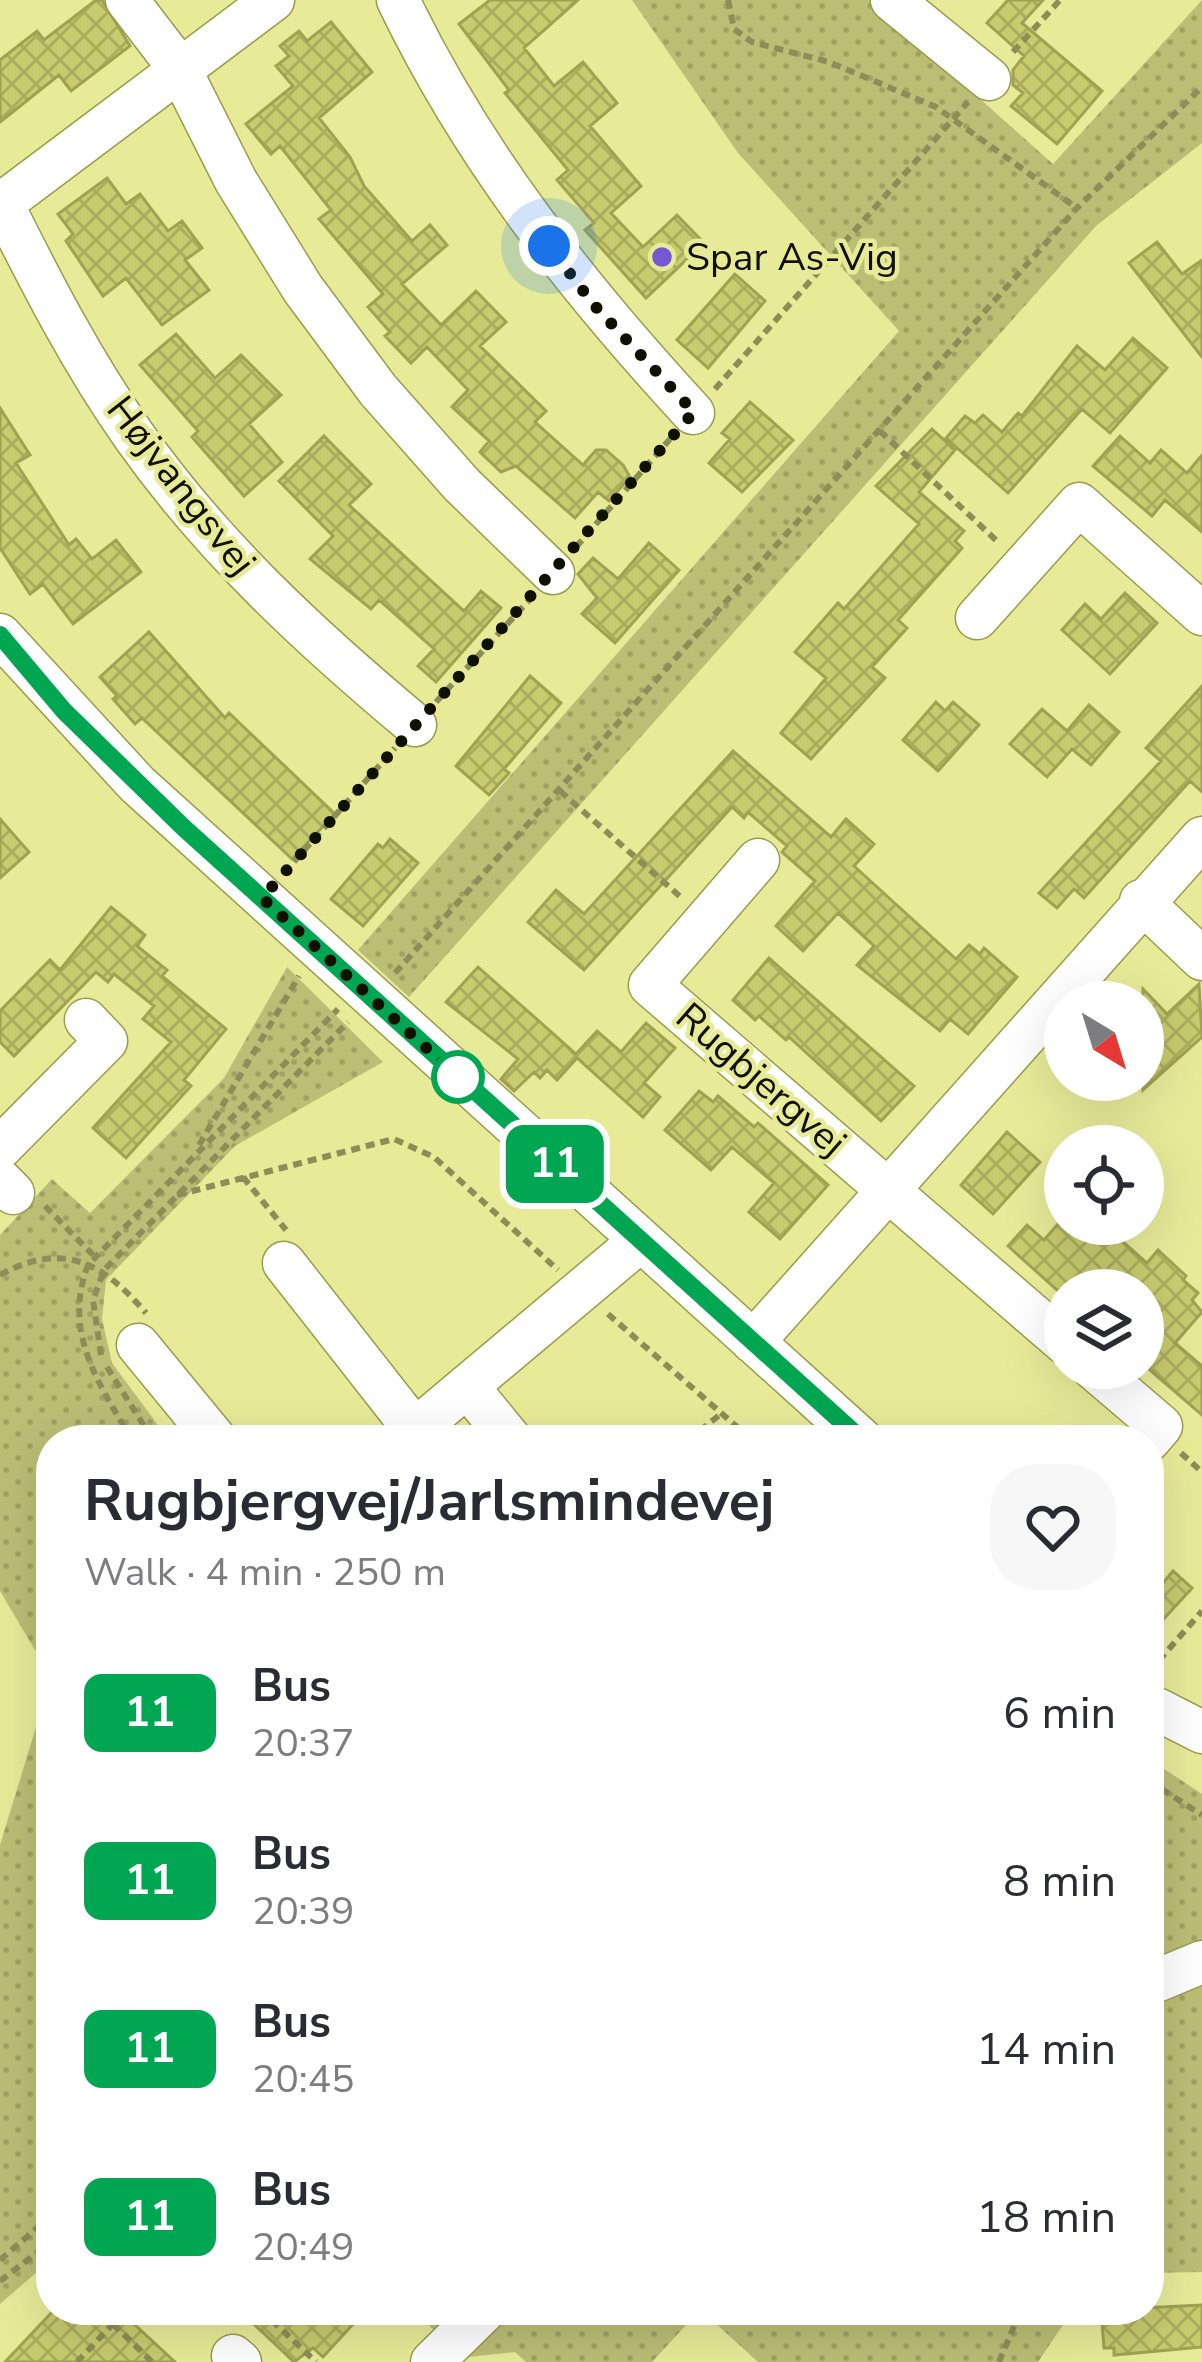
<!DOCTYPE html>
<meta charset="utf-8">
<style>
:root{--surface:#fff;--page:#f7f7f7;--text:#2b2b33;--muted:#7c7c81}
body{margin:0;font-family:"Nunito Sans",sans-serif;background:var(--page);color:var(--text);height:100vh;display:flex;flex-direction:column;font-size:45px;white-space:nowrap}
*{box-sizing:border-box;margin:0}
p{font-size:39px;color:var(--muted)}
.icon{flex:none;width:66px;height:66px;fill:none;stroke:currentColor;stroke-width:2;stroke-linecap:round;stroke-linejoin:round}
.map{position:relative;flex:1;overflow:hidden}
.drawer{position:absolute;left:36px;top:1425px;width:1128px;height:900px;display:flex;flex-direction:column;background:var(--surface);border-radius:48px;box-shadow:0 12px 48px #0002}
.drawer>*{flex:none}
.badge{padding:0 24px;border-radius:18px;font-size:42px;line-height:78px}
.needle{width:78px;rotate:142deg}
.tools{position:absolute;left:1044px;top:981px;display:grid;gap:24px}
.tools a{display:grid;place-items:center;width:120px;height:120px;border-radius:50%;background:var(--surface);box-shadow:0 12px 48px #0002;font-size:60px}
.you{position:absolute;width:60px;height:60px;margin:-30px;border:9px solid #fff;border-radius:50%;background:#1a73e8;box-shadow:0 0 0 18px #1a73e833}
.map>.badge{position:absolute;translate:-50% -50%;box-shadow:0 0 0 6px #fff}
.round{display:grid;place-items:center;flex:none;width:126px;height:126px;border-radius:48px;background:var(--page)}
.summary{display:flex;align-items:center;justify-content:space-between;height:204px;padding:0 48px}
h1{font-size:57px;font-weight:700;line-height:90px}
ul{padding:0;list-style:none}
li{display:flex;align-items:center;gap:36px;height:168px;padding:0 48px}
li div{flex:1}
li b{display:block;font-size:45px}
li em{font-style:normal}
li .badge{min-width:132px;font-weight:700;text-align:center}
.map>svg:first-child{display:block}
</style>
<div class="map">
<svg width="1202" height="2362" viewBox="0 0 1202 2362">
<defs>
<pattern id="park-dots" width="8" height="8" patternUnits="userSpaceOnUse" patternTransform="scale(3)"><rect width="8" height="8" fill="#bbbe75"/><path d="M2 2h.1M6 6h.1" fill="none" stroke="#a0a263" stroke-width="1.8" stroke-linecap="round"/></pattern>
<pattern id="building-cross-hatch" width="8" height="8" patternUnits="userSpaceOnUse" patternTransform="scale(3)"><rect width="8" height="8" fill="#c8cb6e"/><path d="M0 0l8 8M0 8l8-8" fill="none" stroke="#abad5e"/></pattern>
</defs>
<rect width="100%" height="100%" fill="#e7eb98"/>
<path fill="url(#park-dots)" d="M 632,0 L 869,0 L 1053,164 L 1202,0 L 1202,143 L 1096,226 L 409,997 L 358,950 L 899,331 L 738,153 Z
M 287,967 L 383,1062 L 235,1146 L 106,1280 L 102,1319 L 112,1363 L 169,1440 L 51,1440 L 51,1677 L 0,1591 L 0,1235 L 52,1179 L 90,1213 L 224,1078 Z
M 51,1678 L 51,2260 L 0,2304 L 0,1845 Z
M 1149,1759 L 1202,1794 L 1202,2272 L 1149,2273 Z
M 431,2310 L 700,2310 L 652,2362 L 526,2362 L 515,2352 L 460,2358 L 422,2318 Z
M 701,2310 L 1073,2310 L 1038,2362 L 758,2362 Z"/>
<path fill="url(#building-cross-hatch)" stroke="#a0a251" stroke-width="3" d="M 96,0 L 102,0 L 130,46 L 71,91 L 59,75 L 0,122 L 0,60 L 37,31 L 44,40 Z
M 490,0 L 578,0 L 524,48 L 554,86 L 583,62 L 617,103 L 590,126 L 641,186 L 611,213 L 643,247 L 677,215 L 704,243 L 646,298 L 585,230 L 594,223 L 557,180 L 568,170 L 505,93 L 509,90 L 459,24 Z
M 1008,0 L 1043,0 L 1022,23 L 1102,91 L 1057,144 L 1011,106 L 1023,93 L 1013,85 L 1013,70 L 1024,56 L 987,23 Z
M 331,22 L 372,72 L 319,118 L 350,157 L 364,186 L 412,241 L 430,225 L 447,245 L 402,284 L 441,325 L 476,291 L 506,322 L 480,346 L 546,411 L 535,422 L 583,465 L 596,450 L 606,450 L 623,465 L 630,477 L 609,501 L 598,492 L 575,518 L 516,466 L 501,472 L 480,452 L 489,441 L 452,407 L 468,390 L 427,347 L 411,363 L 385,336 L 390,332 L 368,307 L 383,294 L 319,219 L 331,210 L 280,146 L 271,154 L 246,124 L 293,86 L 276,66 L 289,56 L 280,46 L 299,31 L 307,41 Z
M 107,178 L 126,204 L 140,194 L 168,231 L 182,221 L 202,248 L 185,260 L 209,290 L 162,325 L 126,278 L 103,296 L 66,241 L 73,234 L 58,214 Z
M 1157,242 L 1182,274 L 1202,260 L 1202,357 L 1129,263 Z
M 735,274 L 765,301 L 708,368 L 677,340 Z
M 176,334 L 215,378 L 241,355 L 281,395 L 249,424 L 282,462 L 244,496 L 192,437 L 198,431 L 140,365 Z
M 1133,338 L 1167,368 L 1110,433 L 1082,409 L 1008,493 L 946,438 L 965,416 L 975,423 L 983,415 L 1002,432 L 1018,413 L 1022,416 L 1077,346 L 1105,370 Z
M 750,402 L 793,440 L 742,492 L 709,463 L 730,439 L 722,433 Z
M 0,408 L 30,455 L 16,463 L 69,545 L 76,539 L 92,559 L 116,540 L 141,572 L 73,624 L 43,584 L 30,594 L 0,548 Z
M 932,429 L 955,450 L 919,492 L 964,531 L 955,541 L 962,548 L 898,620 L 907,628 L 872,667 L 885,678 L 811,759 L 781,733 L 826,678 L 795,652 L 838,603 L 844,609 L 919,524 L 876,486 Z
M 324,436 L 371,484 L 349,505 L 464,611 L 481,591 L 501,608 L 436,682 L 418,666 L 434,649 L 379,600 L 371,609 L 310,559 L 333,536 L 279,481 Z
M 1120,436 L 1150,463 L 1161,450 L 1187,473 L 1202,455 L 1202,532 L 1165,500 L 1152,516 L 1093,466 Z
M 649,543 L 679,570 L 615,643 L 582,614 L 597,598 L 578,574 L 593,558 L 618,579 Z
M 1125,593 L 1157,623 L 1110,674 L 1062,630 L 1085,604 L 1101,619 Z
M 149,632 L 225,718 L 229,713 L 335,814 L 292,859 L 142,718 L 135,724 L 113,699 L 117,696 L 100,677 Z
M 530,676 L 561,703 L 504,769 L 509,773 L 489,795 L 456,766 Z
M 1202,686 L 1202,792 L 1190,781 L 1084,898 L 1074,889 L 1057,908 L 1039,893 L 1161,761 L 1146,748 Z
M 936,702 L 945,711 L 953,702 L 979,725 L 938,771 L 903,740 Z
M 1089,705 L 1119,732 L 1091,765 L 1072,749 L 1047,777 L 1010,744 L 1042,709 L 1067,731 Z
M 733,751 L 831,837 L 846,819 L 874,844 L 854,866 L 956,959 L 969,945 L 980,954 L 984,948 L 1017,977 L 968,1034 L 950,1019 L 940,1031 L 857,965 L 874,946 L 838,913 L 803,951 L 776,926 L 815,881 L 782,852 L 787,846 L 748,812 L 744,818 L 732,807 L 584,970 L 528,922 L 556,890 L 584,914 Z
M 0,819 L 29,852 L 0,878 Z
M 390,839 L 418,863 L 363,926 L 331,899 L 378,844 L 383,848 Z
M 111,907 L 145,935 L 137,946 L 167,970 L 162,976 L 226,1029 L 184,1080 L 191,1086 L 126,1158 L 93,1128 L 171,1042 L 143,1019 L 154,1006 L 114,974 L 108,982 L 96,972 L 14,1056 L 0,1042 L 0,1011 L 50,960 L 60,970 Z
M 769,958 L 914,1086 L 881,1121 L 789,1037 L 786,1040 L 759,1016 L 755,1020 L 733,1000 Z
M 478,967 L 576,1054 L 597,1031 L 621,1052 L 646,1023 L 675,1048 L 644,1083 L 660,1097 L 643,1117 L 577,1058 L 557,1080 L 547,1070 L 540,1078 L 534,1072 L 514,1091 L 501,1079 L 518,1059 L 446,1002 Z
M 1199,984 L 1202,1037 L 1143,1090 L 1143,989 L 1167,1014 Z
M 699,1091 L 713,1102 L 718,1096 L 754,1127 L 758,1123 L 828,1185 L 780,1239 L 749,1212 L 774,1183 L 732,1147 L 711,1170 L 665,1130 Z
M 1007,1132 L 1040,1162 L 993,1214 L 961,1185 Z
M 1058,1224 L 1103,1224 L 1147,1263 L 1158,1250 L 1186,1276 L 1183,1280 L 1198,1293 L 1192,1300 L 1202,1312 L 1175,1343 L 1202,1366 L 1202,1415 L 1143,1364 L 1143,1290 L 1057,1290 L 1008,1246 L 1027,1225 L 1044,1240 Z
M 1149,1571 L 1163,1583 L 1173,1571 L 1192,1588 L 1149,1635 Z
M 1202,2305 L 1202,2347 L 1114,2355 L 1114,2348 L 1104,2348 L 1101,2310 Z
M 54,2310 L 148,2310 L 134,2324 L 175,2362 L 5,2362 Z
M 239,2310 L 340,2310 L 354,2323 L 323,2357 L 313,2348 L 294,2362 Z"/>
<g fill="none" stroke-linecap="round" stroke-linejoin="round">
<g stroke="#9a9c4b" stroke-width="45">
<path id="minor" d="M 127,0 L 179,68 L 236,181 L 303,289 L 378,390 L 462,485 L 553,573
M 398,0 C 473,156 576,286 693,413
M 892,0 L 989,79
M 2,204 C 42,284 82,362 134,436 C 212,547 311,638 415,725
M 0,205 L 273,0
M 977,618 L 1079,504 L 1202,614
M 0,635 L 137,784 L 862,1440
M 758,860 L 650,985 L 1065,1343
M 1141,901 L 1202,959
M 0,1148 L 106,1041 L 86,1020
M 0,1180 L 13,1193
M 284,1263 L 415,1430
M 753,1342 L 1202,838
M 138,1345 L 216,1440
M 1093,1368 L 1161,1426 L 1149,1440
M 467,1386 L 511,1440
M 403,1440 L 640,1241
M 1149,1705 L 1202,1732
M 1149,1984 L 1202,1962
M 233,2356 L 240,2362
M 432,2362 L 485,2310"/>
</g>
<path stroke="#8c8e57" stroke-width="6" stroke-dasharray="9 6" stroke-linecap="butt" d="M 728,0 L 734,29 L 752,42 L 829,62 L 936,107 L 1077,208
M 1013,52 L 1060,0
M 715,389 L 968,102
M 880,431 L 999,543
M 576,547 L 670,439
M 436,702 L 532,597
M 560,791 L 683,899
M 284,873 L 395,748
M 395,973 L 1077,208 L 1202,87
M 199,1145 L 299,976
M 243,1177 L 286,1230
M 177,1195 L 394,1139 L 434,1157 L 558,1270
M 45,1206 L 93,1255
M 0,1275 C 63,1240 103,1263 146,1313
M 608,1314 L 752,1440
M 101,1355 L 93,1300 L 104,1270 L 348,1022
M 107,1367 L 153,1440
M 132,1440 C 99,1384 62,1332 88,1265 L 338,1009
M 688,1440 L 722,1413
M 1181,1453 L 1202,1472
M 1149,1672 L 1202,1611
M 1149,1781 L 1202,1815
M 0,2260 L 51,2216
M 0,2281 L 51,2242
M 261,2310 L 316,2362
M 113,2324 L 152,2362
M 77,2362 L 126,2310
M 999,2362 L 1021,2310"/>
<use href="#minor" stroke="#fff" stroke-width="42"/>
</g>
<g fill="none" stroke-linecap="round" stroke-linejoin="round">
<g stroke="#fff" stroke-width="27">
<path id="line" d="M 0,635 L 64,711 L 184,828 L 862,1440"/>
</g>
<use href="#line" stroke="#00a651" stroke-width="18"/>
<path stroke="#101000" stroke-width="12" stroke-dasharray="0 21.6" d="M 458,1077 L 262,898 L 694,412 L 594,305 L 549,246"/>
</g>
<circle fill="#7558d2" stroke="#e7eb98" stroke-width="4.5" cx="662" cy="257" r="12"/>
<circle fill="#fff" stroke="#00a651" stroke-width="6" cx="458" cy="1077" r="24"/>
<g text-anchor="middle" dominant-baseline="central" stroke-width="9" stroke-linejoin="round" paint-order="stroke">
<g font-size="39" fill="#101000" stroke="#e7eb98" text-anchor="start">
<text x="686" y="257">Spar As-Vig</text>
</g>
<g font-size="39" fill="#101000" stroke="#e7eb98">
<text transform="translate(181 486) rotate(52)">Højvangsvej</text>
<text transform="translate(761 1080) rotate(41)">Rugbjergvej</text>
</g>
</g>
</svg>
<div class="tools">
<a><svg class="needle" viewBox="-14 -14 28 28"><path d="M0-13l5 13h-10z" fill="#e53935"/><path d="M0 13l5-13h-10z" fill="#7c7c81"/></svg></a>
<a><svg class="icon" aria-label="locate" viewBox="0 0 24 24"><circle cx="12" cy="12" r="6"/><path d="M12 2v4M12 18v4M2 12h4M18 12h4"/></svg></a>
<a><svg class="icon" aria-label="layers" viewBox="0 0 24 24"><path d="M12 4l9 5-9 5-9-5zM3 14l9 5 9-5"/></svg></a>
</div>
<div class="you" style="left:549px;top:246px"></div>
<b class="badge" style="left:555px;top:1164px;background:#00a651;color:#fff">11</b>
<section class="drawer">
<div class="summary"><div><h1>Rugbjergvej/Jarlsmindevej</h1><p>Walk · 4 min · 250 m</p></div><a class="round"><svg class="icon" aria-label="heart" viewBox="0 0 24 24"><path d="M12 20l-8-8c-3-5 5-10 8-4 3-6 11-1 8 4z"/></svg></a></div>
<ul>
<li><span class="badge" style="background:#00a651;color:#fff">11</span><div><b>Bus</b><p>20:37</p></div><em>6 min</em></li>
<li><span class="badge" style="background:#00a651;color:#fff">11</span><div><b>Bus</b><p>20:39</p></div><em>8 min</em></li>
<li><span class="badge" style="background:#00a651;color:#fff">11</span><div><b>Bus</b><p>20:45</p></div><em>14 min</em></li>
<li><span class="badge" style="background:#00a651;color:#fff">11</span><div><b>Bus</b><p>20:49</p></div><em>18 min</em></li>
</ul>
</section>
</div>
